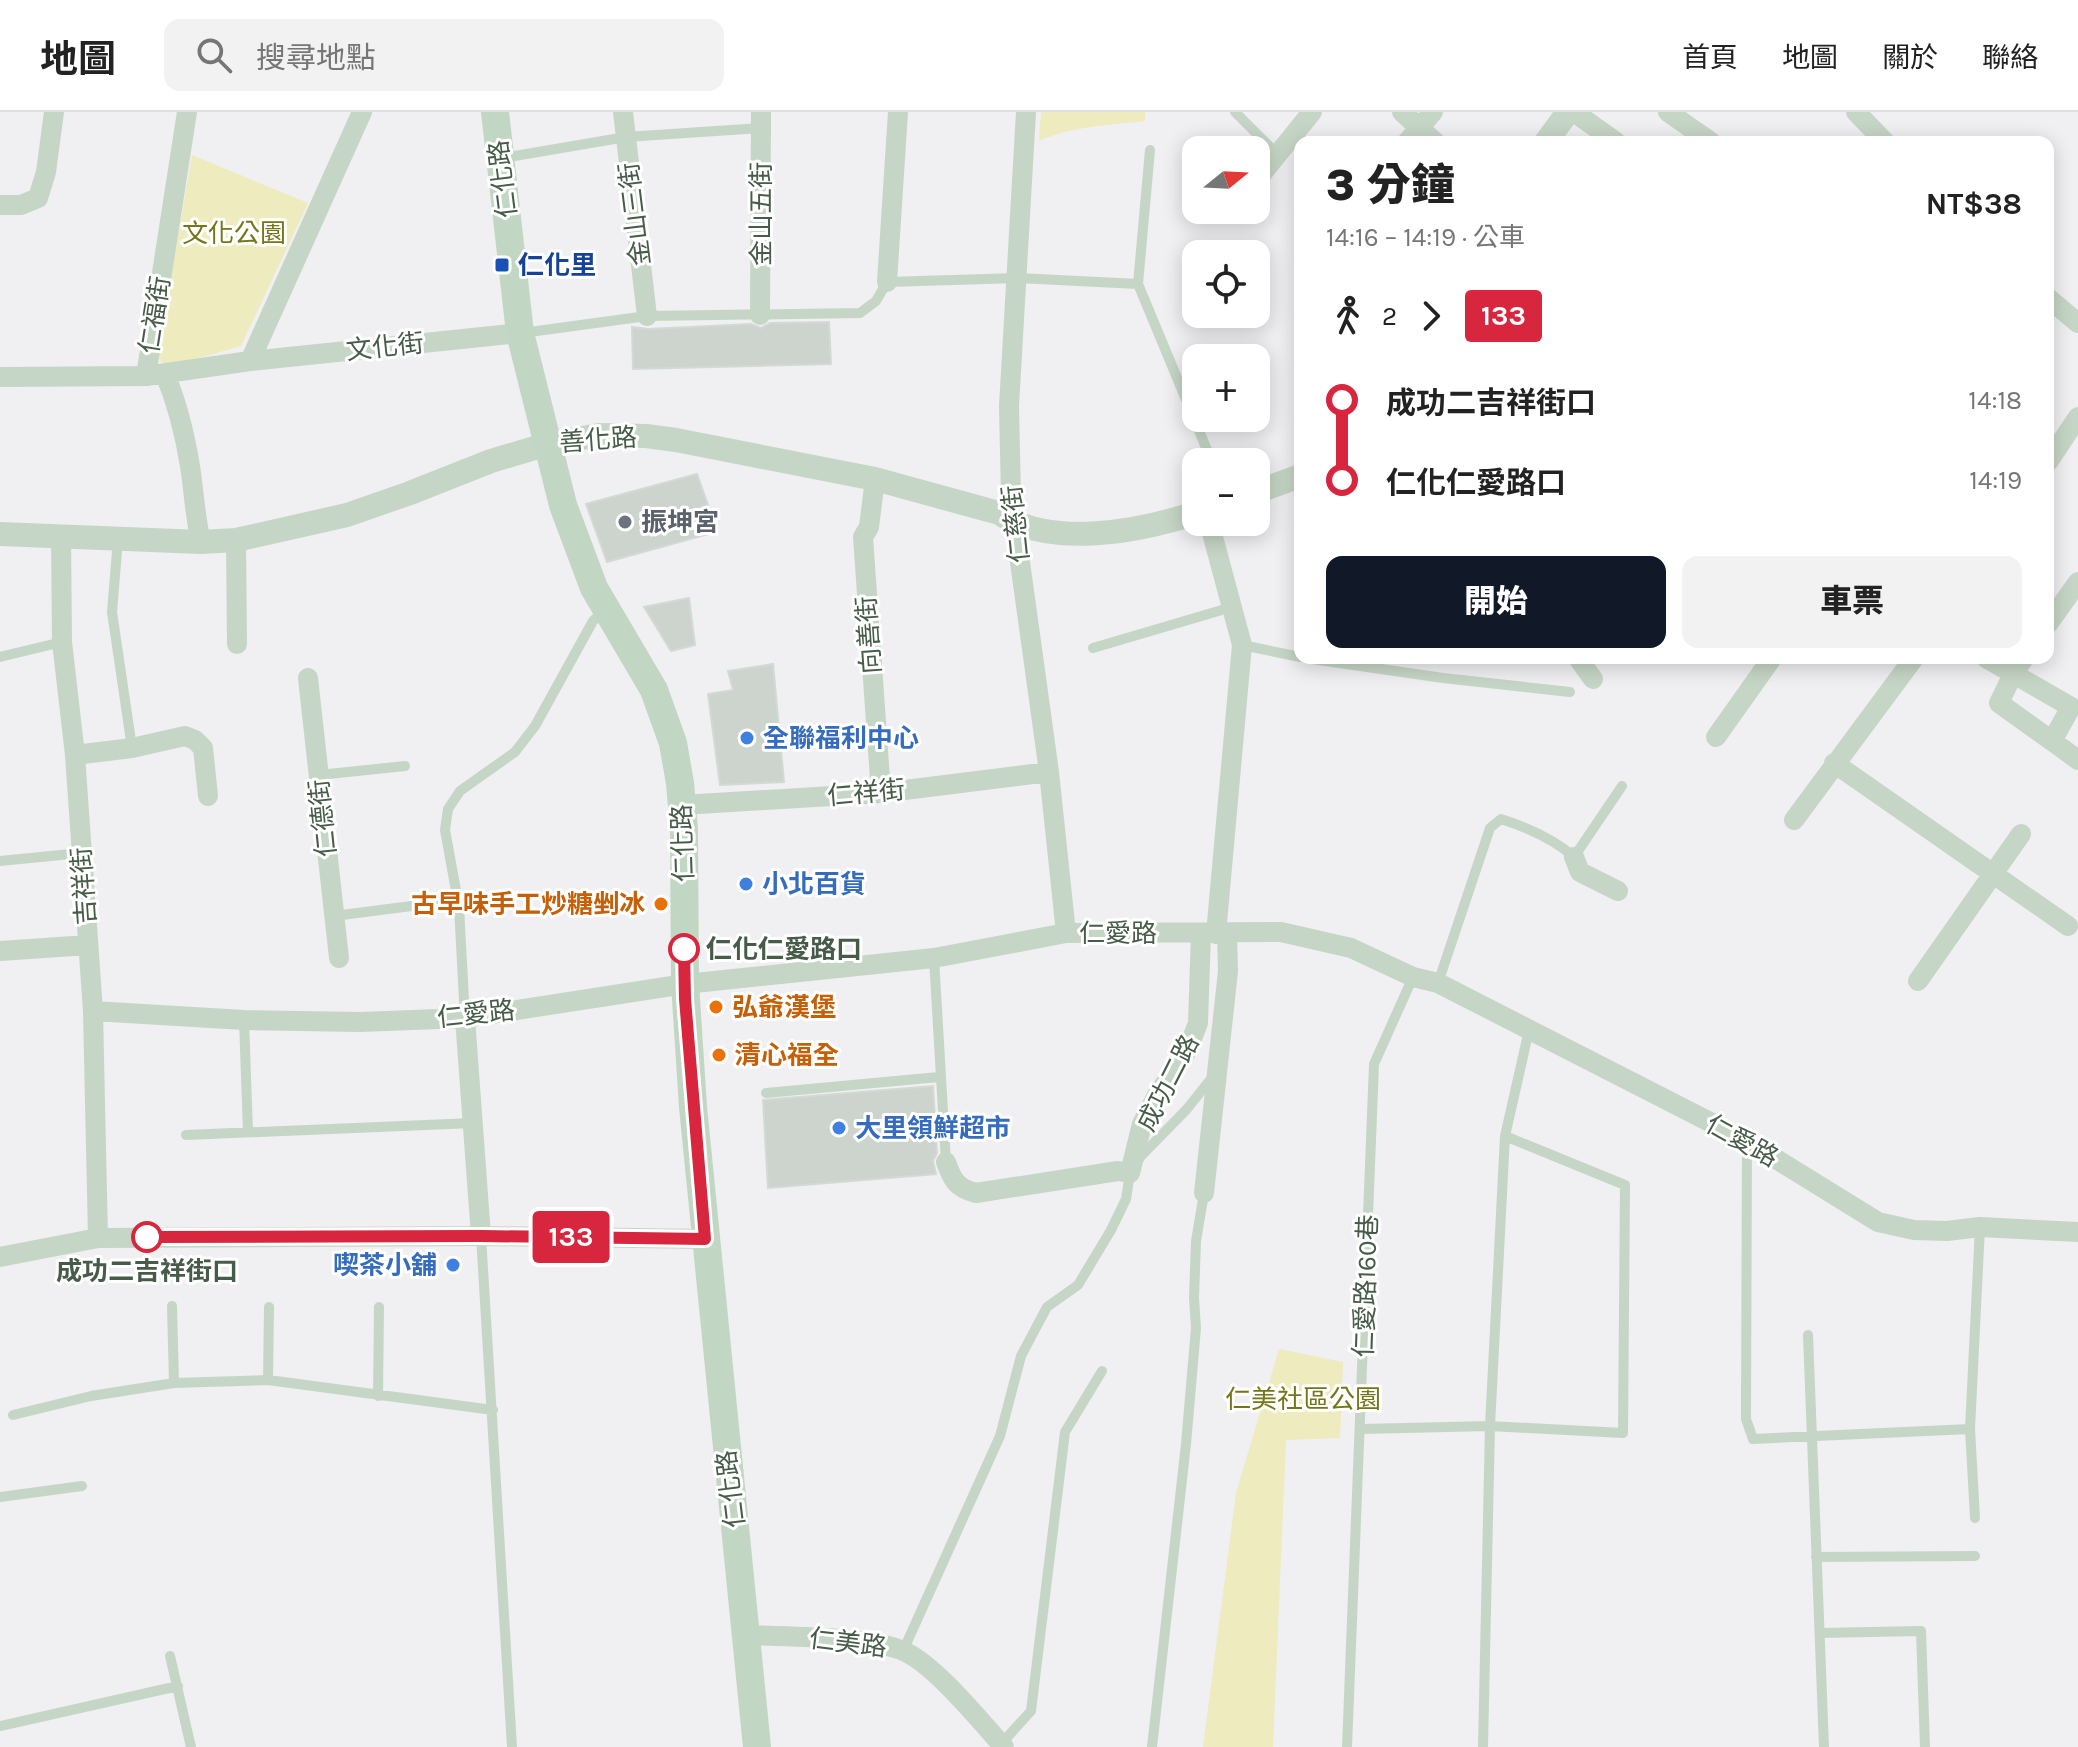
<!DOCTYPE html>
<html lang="zh-TW">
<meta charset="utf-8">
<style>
:root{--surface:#fff;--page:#f2f2f2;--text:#222;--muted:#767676;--line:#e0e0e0;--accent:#111827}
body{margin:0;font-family:Karla,"Noto Sans TC",sans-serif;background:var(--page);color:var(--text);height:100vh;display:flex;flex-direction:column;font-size:30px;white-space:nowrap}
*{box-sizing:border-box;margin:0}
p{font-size:26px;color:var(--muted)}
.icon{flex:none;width:44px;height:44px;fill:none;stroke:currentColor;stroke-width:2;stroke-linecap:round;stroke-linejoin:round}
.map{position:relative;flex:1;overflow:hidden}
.sheet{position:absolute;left:1294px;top:24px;width:760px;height:528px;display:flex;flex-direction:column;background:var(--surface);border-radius:16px;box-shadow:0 4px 20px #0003}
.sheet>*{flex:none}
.badge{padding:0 16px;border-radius:6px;font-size:28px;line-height:52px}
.needle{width:52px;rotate:72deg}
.tools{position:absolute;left:1182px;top:24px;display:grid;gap:16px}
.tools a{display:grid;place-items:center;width:88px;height:88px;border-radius:16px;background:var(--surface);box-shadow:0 4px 20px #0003;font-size:40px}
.map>.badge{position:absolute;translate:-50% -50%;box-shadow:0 0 0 4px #fff}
.legs{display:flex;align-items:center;gap:12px;height:88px;padding:0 32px;font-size:26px}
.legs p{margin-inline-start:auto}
.overview{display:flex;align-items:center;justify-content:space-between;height:136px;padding:0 32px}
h1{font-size:44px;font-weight:800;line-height:60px}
.button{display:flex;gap:16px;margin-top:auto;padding:16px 32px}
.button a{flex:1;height:92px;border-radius:16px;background:var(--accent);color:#fff;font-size:32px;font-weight:800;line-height:92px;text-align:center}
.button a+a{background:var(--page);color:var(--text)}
ul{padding:0 32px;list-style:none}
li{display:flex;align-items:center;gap:28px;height:80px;font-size:30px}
li i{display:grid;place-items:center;width:12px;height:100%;margin:0 10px;background:currentColor}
li i::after{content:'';width:20px;height:20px;margin:-10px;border:6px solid;border-radius:50%;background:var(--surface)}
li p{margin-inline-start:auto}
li:first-child i{background:linear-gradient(#0000 50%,currentColor 0)}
li:last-child i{background:linear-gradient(currentColor 50%,#0000 0)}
header{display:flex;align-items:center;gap:48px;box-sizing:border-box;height:112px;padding:0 40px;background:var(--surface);border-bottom:2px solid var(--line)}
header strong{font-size:38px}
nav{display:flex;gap:44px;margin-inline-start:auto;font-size:28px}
.search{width:560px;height:72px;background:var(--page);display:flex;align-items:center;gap:20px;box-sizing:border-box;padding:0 28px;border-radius:16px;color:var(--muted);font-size:30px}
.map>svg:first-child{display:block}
</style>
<header>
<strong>地圖</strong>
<div class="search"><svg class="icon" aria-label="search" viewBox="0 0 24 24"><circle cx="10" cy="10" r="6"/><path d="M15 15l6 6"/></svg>搜尋地點</div>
<nav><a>首頁</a><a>地圖</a><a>關於</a><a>聯絡</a></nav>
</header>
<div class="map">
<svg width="2078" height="1635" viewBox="0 0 2078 1635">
<rect width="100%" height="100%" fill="#f0eff1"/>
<path fill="#eeebbe" d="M 1041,0 L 1145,0 L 1145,9 C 1109,13 1072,14 1039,29 Z
M 192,43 L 308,91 L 241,234 L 167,255 L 157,245 Z
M 1279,1237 L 1343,1250 L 1340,1326 L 1286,1328 L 1273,1635 L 1203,1635 L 1236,1381 Z"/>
<path fill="#ccd4cd" stroke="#d3dad5" stroke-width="2" d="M 829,210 L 831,252 L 633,257 L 632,215 L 648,217 L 751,212 L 761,216 L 770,211 Z
M 697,362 L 708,393 L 700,396 L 708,422 L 607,450 L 586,392 Z
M 689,486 L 695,533 L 671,539 L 644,495 Z
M 773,552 L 784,670 L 720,673 L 708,582 L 733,578 L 728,559 Z
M 933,974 L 937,1041 L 933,1049 L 936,1062 L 768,1076 L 763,988 Z"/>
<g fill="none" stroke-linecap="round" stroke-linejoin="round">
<path stroke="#c6d6c6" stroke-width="10" d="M 1235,0 L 1278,43
M 503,46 L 626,25 L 761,16
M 1138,172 L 1150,38
M 522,221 L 647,204 L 860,201 L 876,189 L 887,170 L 1018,166 L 1138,172 L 1212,350
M 118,427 L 112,500 L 132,636
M 1242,533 L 1300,545
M 1093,536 L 1232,495
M 0,545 L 62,530
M 1305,546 L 1443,566 L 1570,580
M 319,663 L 405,654
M 0,749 L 81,741
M 334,804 L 458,788
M 934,846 L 946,1050
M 1438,871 L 1490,716 L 1501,707 C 1526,715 1554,727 1574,745 L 1622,674
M 465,906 L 459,795 L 445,718 L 448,697 L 460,679 L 515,640 L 535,614 L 593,509 L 604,498
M 244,908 L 248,1020
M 766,981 L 939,965
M 186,1023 L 473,1011
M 1747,1029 L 1746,1307 L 1753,1327 L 1970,1317
M 481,1124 L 512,1635
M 172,1194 L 174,1271
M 1808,1223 L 1824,1635
M 268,1268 L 269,1195
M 378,1284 L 379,1195
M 13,1303 L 91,1284 L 174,1271 L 268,1268 L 493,1298
M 1361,1317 L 1490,1314 L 1623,1321 L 1625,1073 L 1505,1024
M 0,1385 L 82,1374
M 1975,1406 L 1970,1317 L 1980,1115
M 1816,1445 L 1975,1444
M 1820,1521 L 1921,1519 L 1925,1635
M 903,1539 L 1000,1324 L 1021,1244 L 1047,1195 L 1078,1173 L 1111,1118 L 1126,1087 L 1130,1061 L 1141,1044 L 1187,997 L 1214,963
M 170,1544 L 191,1635
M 0,1614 L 178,1574
M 999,1634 L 1031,1599 L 1065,1320 L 1102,1259
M 1152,1635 L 1186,1332 L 1196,1216 L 1194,1186 L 1196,1129 L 1204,1081
M 1347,1635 L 1374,952 L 1413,865
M 1483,1635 L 1490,1314 L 1505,1024 L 1529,918"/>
<path stroke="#c6d6c6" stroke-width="20" d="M 623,0 L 647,204
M 1026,0 L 1009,294 L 1011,385 L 1049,660 L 1066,821
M 1402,0 L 1435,30
M 1574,0 L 1616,30
M 1668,0 L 1711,30
M 1856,0 L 1885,30
M 1407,30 L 1433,0
M 1256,69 L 1312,0
M 0,93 L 21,93 L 38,86 L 46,60 L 54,0
M 887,170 L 898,0
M 2048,186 L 2078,211
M 760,203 L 761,0
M 250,249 L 362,0
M 165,262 C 177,291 185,323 190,354 C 194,380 195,405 201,430
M 146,264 L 187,0
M 0,265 L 146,264 L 250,249 L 520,221
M 2048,350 L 2078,305
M 875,367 L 869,415 L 863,425 L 881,681
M 1209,410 L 1242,533 L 1216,822
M 61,423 L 62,530 L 75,643 L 93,899 L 98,1126
M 236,428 L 237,532
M 2048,512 L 2078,470
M 1578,546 L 1593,567
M 1986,546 L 2071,595 L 2052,629 L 2078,648
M 2024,546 L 2013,562 L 1999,591 L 2052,629
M 308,566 L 339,846
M 1716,625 L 1772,546
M 75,643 L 132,636 L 185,624 L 195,628 L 203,636 L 208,684
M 1834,651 L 2068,814
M 682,693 L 881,681 L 1049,660
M 1794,708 L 1914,546
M 1574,745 L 1580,760 L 1618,779
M 0,839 L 88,833
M 1918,869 L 2021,722
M 93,899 L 244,908 L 360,910 L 465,906 L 685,872 L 934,846 L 1066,821 L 1281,820 L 1351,836 L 1413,865 L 1438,871 L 1747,1029 L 1878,1110 L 1914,1118 L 1947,1119 L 1980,1115 L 2078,1120
M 465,906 L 481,1124
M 946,1050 C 952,1067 956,1076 976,1081 L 1118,1059 L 1130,1061 L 1142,1012 L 1156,985 L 1188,937 L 1198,911 L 1201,821
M 1204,1081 L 1228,859 L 1227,821
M 0,1145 L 98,1126 L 481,1124 L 705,1127
M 748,1523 C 788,1525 865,1524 901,1538 C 933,1550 980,1609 1004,1635"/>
<path stroke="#c6d6c6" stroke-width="24" d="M 1546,30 L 1568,0
M 1256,380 L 1300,364
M 0,422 L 201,430 L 236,428 L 347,403 L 410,381 L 491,349 L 548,332 L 599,323 L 646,324 L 676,328 L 875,367 L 999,401 C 1051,437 1140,419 1196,401"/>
<path stroke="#c2d7c3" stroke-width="28" d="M 495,0 L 520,221 L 563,393 L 594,476 L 654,578 L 673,631 L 680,671 L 684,718 L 685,872 L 693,995 L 757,1635"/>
</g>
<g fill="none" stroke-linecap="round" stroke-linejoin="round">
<g stroke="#fff" stroke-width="18">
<path id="line-1" d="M 147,1125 L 481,1124 L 705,1127 L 685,887 L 684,837"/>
</g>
<use href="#line-1" stroke="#d7263d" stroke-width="12"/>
</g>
<rect fill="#1a4fb4" stroke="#fff" stroke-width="3" x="494" y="145" width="16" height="16" rx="4"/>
<circle fill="#6b7280" stroke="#fff" stroke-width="3" cx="625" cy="410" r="8"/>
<g fill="#3f7fe0" stroke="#fff" stroke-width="3">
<circle cx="747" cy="626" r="8"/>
<circle cx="746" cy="772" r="8"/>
<circle cx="839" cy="1016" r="8"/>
<circle cx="453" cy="1153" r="8"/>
</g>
<g fill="#e8710a" stroke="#fff" stroke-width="3">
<circle cx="661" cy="792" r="8"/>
<circle cx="716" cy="895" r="8"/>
<circle cx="719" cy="943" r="8"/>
</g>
<g fill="#fff" stroke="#d7263d" stroke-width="4">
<circle cx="684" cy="837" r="14"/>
<circle cx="147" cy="1125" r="14"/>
</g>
<g text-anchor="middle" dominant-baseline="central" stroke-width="6" stroke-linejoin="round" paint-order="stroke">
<g font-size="26" fill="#475c48" stroke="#fff">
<text transform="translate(503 67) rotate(-97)">仁化路</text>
<text transform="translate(635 102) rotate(-97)">金山三街</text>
<text transform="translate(761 102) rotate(-90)">金山五街</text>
<text transform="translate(155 203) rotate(-81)">仁福街</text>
<text transform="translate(385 235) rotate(-6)">文化街</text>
<text transform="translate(598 328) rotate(-4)">善化路</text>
<text transform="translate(1016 412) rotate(-96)">仁慈街</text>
<text transform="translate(869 523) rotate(-94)">向善街</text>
<text transform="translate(866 681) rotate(-5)">仁祥街</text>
<text transform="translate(323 706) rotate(-96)">仁德街</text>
<text transform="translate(683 731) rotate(-92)">仁化路</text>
<text transform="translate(84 774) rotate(-94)">吉祥街</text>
<text x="1118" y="821">仁愛路</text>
<text transform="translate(476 902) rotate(-6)">仁愛路</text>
<text transform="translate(1168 971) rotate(-63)">成功二路</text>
<text transform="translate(1742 1029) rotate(29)">仁愛路</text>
<text transform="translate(1366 1174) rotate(-88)">仁愛路160巷</text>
<text transform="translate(731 1377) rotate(-97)">仁化路</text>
<text transform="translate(848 1531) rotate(7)">仁美路</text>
</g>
<g font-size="26" fill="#747719" stroke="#fff">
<text x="234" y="121">文化公園</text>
<text x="1303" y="1287">仁美社區公園</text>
</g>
<g font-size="26" font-weight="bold" fill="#164399" stroke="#fff" text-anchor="start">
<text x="518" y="153">仁化里</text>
</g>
<g font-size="26" font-weight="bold" fill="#5b616d" stroke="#fff" text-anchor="start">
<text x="641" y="410">振坤宮</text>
</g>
<g font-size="26" font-weight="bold" fill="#366cbe" stroke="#fff" text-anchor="start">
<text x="763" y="626">全聯福利中心</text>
<text x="762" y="772">小北百貨</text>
<text x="855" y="1016">大里領鮮超市</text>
<text x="437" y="1153" text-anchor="end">喫茶小舖</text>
</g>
<g font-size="26" font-weight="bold" fill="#c56008" stroke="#fff" text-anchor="start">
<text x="645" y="792" text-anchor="end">古早味手工炒糖剉冰</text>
<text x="732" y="895">弘爺漢堡</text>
<text x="735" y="943">清心福全</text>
</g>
<g font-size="26" font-weight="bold" fill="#475c48" stroke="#fff" text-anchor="start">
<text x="706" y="837">仁化仁愛路口</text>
<text x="147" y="1159" text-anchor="middle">成功二吉祥街口</text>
</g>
</g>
</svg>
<div class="tools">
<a><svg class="needle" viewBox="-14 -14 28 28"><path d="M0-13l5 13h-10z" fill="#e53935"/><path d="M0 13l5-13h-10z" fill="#767676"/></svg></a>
<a><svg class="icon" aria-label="locate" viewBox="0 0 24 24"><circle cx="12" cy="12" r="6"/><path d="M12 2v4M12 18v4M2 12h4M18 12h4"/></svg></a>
<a>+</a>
<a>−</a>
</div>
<b class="badge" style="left:571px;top:1125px;background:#d7263d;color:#fff">133</b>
<section class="sheet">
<div class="overview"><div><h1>3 分鐘</h1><p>14:16 – 14:19 · 公車</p></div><b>NT$38</b></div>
<div class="legs"><svg class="icon" aria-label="walk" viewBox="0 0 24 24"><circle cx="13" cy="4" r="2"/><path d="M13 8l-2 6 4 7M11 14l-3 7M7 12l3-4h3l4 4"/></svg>2<svg class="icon" aria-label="forward" viewBox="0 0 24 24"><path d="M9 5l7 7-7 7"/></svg><b class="badge" style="background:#d7263d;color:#fff">133</b></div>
<ul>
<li><i style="color:#d7263d"></i><b>成功二吉祥街口</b><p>14:18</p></li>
<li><i style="color:#d7263d"></i><b>仁化仁愛路口</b><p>14:19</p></li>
</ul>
<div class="button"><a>開始</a><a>車票</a></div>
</section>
</div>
